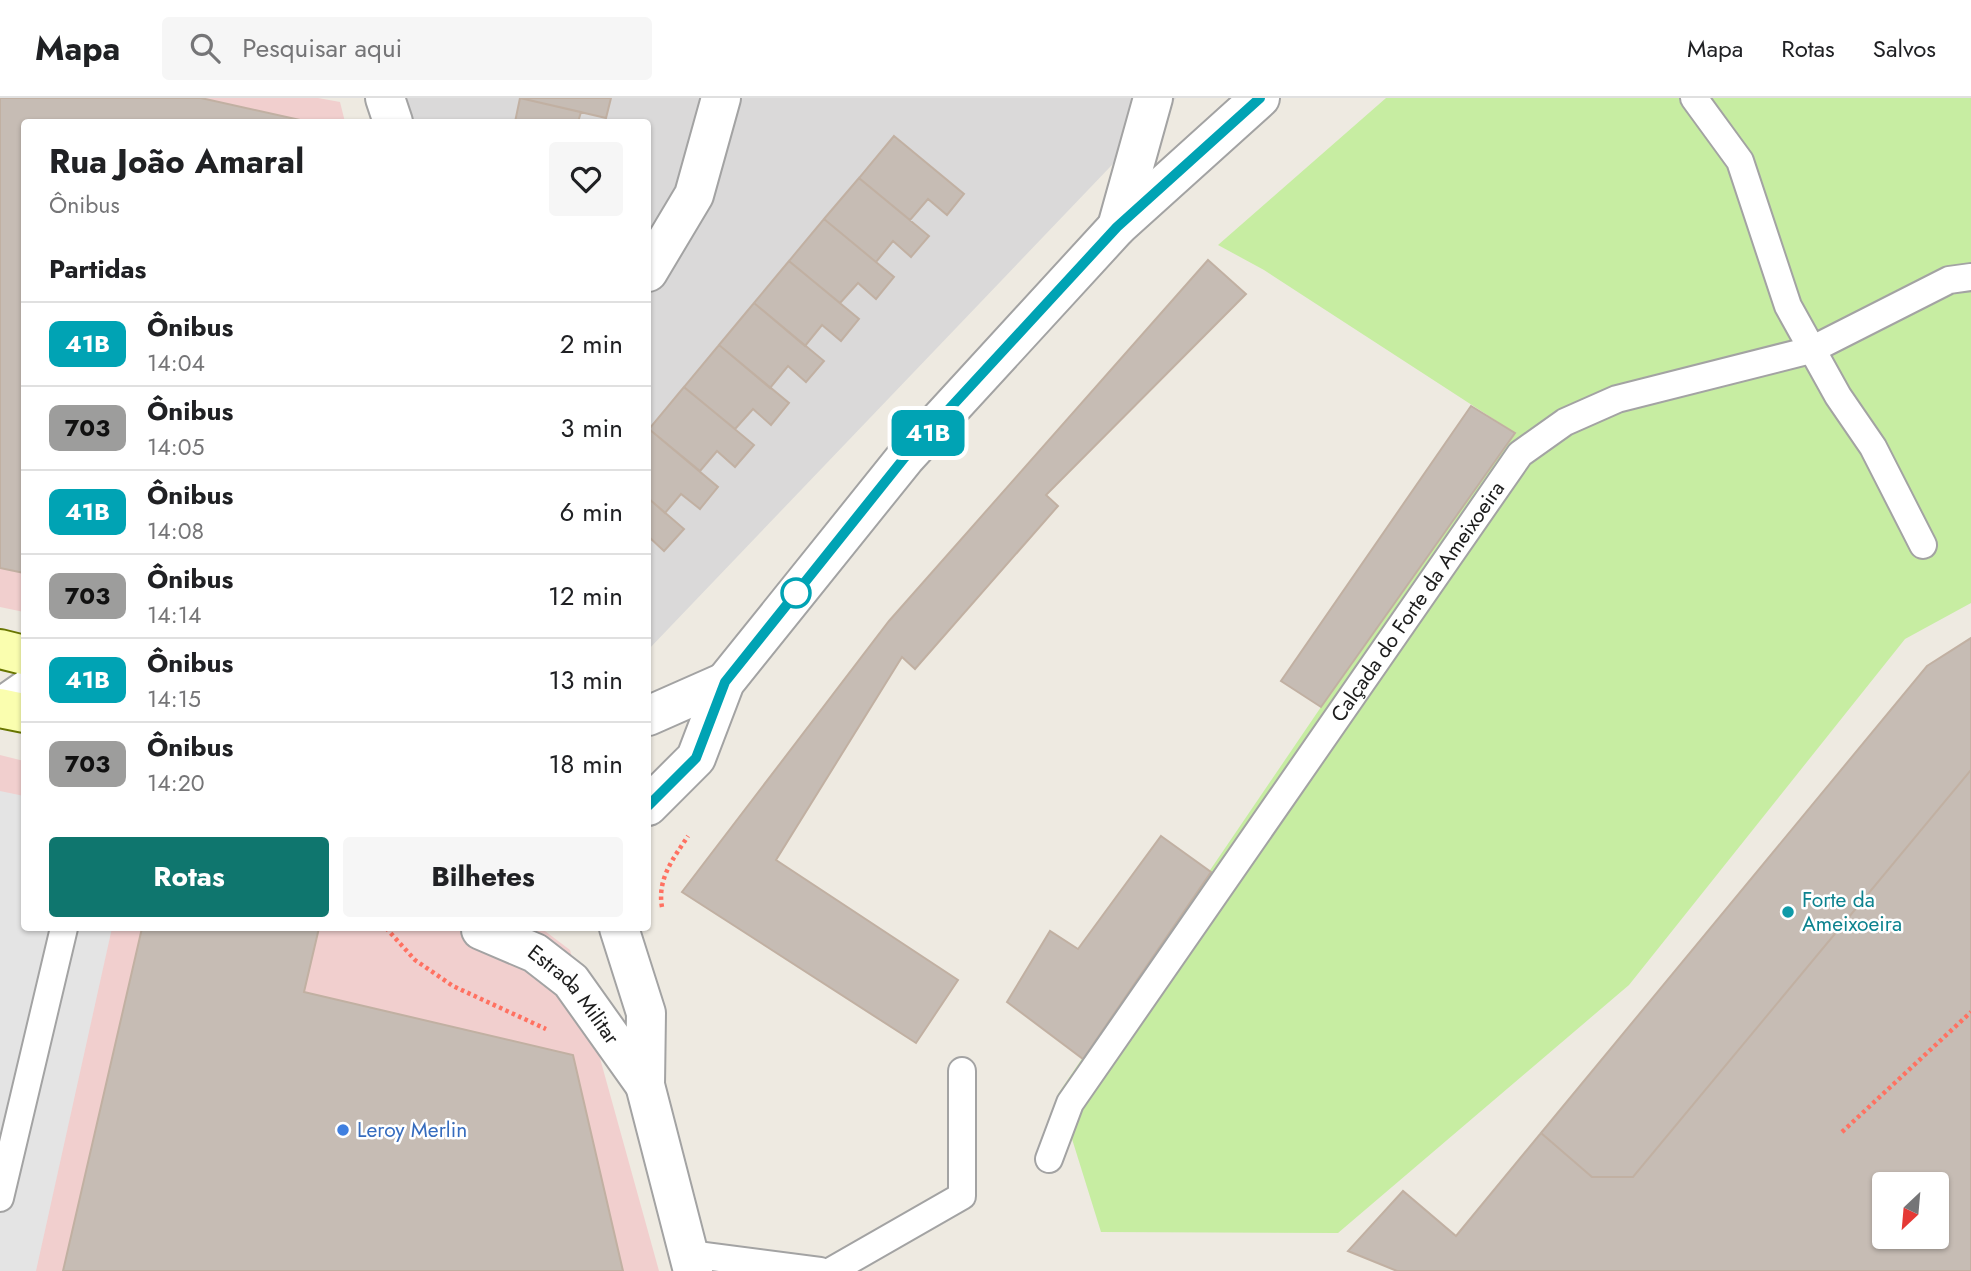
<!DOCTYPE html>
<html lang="pt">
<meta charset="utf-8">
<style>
:root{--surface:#fff;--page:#f6f6f6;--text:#202124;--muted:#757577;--line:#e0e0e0;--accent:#0f766e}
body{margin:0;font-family:Jost,sans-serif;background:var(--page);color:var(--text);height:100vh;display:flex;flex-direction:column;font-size:26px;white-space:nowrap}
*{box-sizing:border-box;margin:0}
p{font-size:23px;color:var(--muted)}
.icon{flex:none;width:38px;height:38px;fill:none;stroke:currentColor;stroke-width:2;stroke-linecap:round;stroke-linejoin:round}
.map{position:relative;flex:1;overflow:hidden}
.drawer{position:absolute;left:21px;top:21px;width:630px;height:812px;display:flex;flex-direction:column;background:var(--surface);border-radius:7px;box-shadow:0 2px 5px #0004}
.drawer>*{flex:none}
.badge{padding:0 14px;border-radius:10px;font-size:24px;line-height:46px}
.needle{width:46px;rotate:206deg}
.buttons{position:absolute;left:1872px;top:1074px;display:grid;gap:14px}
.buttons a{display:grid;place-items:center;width:77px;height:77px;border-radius:7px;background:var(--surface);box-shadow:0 2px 5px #0004;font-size:35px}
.map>.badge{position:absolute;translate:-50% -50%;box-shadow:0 0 0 4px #fff}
h2{padding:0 28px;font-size:26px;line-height:63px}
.round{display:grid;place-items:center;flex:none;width:74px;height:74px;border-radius:7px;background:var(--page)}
.headline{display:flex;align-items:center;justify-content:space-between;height:119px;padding:0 28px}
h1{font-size:33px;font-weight:700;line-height:52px}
.action{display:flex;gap:14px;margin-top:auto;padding:14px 28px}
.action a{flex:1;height:80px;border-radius:7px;background:var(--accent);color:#fff;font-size:28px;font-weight:700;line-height:80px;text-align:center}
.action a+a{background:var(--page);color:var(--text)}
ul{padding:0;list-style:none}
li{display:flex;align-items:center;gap:21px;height:84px;padding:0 28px;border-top:2px solid var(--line)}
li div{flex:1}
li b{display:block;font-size:26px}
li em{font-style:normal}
li .badge{min-width:77px;font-weight:700;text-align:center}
header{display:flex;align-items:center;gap:42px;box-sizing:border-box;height:98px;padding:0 35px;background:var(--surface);border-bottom:2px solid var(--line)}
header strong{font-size:33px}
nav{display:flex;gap:38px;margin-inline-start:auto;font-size:24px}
.search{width:490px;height:63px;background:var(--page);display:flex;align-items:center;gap:18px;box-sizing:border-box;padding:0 24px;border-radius:7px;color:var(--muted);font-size:26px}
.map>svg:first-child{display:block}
</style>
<header>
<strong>Mapa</strong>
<div class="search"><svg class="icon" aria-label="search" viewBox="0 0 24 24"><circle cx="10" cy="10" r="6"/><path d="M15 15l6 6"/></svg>Pesquisar aqui</div>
<nav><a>Mapa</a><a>Rotas</a><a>Salvos</a></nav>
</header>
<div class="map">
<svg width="1971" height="1173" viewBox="0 0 1971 1173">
<rect width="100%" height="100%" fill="#eeeae1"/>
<path fill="#dad9d9" d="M 386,0 L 1176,0 L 648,552 L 648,24 L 393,24 Z"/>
<path fill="#f1cfce" d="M 0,0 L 318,0 L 340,4 L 345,24 L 24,24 L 24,514 L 0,509 Z
M 0,657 L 24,663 L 24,830 L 541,830 L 570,852 L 659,1173 L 0,1173 Z"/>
<path fill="#c7eda2" d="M 1386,0 L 1971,0 L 1971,505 L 1905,541 L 1629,887 L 1338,1135 L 1101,1134 L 1058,996 L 1321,609 L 1515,335 L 1264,172 L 1218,147 Z"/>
<path fill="#e4e4e4" d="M 0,693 L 24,698 L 24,830 L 112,830 L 36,1173 L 0,1173 Z"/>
<path fill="#c6bcb4" stroke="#c1b0a2" stroke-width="2" fill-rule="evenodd" d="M 0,0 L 201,0 L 309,24 L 24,24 L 24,475 L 0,470 Z
M 520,0 L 581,14 L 578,24 L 515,24 Z
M 520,0 L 611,0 L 606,20 Z
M 894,38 L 964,96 L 947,117 L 928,101 L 910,122 L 859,80 Z
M 859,80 L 929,138 L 911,159 L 893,143 L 876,164 L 824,121 Z
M 824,121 L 894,179 L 876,201 L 858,185 L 840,205 L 789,163 Z
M 1208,162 L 1246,196 L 1046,397 L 1058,408 L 915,571 L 902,559 L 776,762 L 958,882 L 916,945 L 682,794 L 889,523 Z
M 789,163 L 859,221 L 841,243 L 822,227 L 805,248 L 754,205 Z
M 754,205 L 824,263 L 806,284 L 788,268 L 770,290 L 719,247 Z
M 719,247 L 789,305 L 771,327 L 753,311 L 735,331 L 684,289 Z
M 684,289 L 754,347 L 735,369 L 717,353 L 700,373 L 649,331 Z
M 1471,308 L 1515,335 L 1321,609 L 1281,583 Z
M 649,331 L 718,389 L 700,411 L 681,396 L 665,415 L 648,400 Z
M 648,400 L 684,431 L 664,453 L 648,438 Z
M 1971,540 L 1971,672 L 1633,1079 L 1592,1079 L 1541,1035 L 1927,568 Z
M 1971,672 L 1971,1173 L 1397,1173 L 1348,1153 L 1403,1093 L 1456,1138 L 1541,1035 L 1592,1079 L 1633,1079 ZM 1885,1087 L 1937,1087 L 1937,1139 L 1885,1139 Z
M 1161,738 L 1211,774 L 1083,961 L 1007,904 L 1050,833 L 1078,851 Z
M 142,830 L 319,830 L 304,894 L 573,957 L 623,1173 L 63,1173 Z"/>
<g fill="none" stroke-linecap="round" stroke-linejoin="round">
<g stroke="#a3a3a3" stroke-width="30">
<g id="service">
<path d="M 1694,0 L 1740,63 L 1788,208 L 1838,298 L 1873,349 L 1923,447"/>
<path d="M 0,603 L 24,586"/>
<path id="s1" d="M 1049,1061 L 1070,1005 L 1520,356 L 1565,324 L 1617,301 L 1811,252 L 1949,182 L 1971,179"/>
<path d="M 0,1100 L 64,830"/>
<path d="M 689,1156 L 820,1173"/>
<path d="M 831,1173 L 962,1098 L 962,973"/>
</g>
</g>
<g stroke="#a3a3a3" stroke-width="42">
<path id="minor" d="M 385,0 L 393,24
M 1117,129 L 1153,0
M 648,174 L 694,97 L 721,0"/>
</g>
<g stroke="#a3a3a3" stroke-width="42">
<g id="tertiary">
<path d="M 648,618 L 725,584"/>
<path d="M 648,708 L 696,660 L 725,584 L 905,360 L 1117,129 L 1260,0"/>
<path d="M 619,830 L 646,915 L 645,987 L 693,1173"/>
<path id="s2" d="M 481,832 L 535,855 L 571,883 L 645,987"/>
</g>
</g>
<g stroke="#697600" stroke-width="42">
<path id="secondary" d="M 0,551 L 24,557
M 0,610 L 24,615"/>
</g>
<path stroke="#ff7161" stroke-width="4.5" stroke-dasharray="3.5 3.5" stroke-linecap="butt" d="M 662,809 C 657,781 673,761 688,738
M 386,830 L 415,862 L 453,888 L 546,931
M 1842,1034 L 1971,914"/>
<use href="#service" stroke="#fff" stroke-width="26"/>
<use href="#minor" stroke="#fff" stroke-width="38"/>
<use href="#tertiary" stroke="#fff" stroke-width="38"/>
<use href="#secondary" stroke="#fafeaf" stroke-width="38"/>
</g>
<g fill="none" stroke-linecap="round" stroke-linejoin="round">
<g stroke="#fff" stroke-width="16">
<path id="line" d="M 648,708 L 696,660 L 725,584 L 905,359 L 1117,129 L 1260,0"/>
</g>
<use href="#line" stroke="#00a3b4" stroke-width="10"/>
</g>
<circle fill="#fff" stroke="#00a3b4" stroke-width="3.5" cx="796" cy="495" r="14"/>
<circle fill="#0f9aa8" stroke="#fff" stroke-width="2.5" cx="1788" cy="814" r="7"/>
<circle fill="#3f7fe0" stroke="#fff" stroke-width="2.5" cx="343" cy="1032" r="7"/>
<g text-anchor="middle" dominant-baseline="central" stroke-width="5" stroke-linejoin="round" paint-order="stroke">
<g font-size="21" fill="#1c1c1c" stroke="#fff">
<text stroke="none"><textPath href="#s1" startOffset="670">Calçada do Forte da Ameixoeira</textPath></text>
<text stroke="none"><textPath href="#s2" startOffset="116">Estrada Militar</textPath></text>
</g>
<g font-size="21" fill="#0d838f" stroke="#fff" text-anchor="start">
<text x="1802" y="802">Forte da<tspan x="1802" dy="24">Ameixoeira</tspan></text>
</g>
<g font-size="21" fill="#366cbe" stroke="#fff" text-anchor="start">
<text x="357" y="1032">Leroy Merlin</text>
</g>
</g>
</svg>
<div class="buttons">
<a><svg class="needle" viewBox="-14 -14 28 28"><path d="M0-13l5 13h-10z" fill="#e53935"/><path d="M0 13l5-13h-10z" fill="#757577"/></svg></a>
</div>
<b class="badge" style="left:928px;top:335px;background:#00a3b4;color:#fff">41B</b>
<section class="drawer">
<div class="headline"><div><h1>Rua João Amaral</h1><p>Ônibus</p></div><a class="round"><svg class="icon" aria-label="heart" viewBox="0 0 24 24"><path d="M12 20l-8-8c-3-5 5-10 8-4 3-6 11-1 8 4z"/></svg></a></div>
<h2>Partidas</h2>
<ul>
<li><span class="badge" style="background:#00a3b4;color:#fff">41B</span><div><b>Ônibus</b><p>14:04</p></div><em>2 min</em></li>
<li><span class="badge" style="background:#9d9d9c;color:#111">703</span><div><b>Ônibus</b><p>14:05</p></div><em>3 min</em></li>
<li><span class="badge" style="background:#00a3b4;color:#fff">41B</span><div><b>Ônibus</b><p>14:08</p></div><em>6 min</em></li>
<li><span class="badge" style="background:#9d9d9c;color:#111">703</span><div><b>Ônibus</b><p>14:14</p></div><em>12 min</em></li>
<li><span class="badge" style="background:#00a3b4;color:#fff">41B</span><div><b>Ônibus</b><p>14:15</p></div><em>13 min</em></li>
<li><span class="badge" style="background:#9d9d9c;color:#111">703</span><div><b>Ônibus</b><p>14:20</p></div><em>18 min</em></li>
</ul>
<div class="action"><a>Rotas</a><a>Bilhetes</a></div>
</section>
</div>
